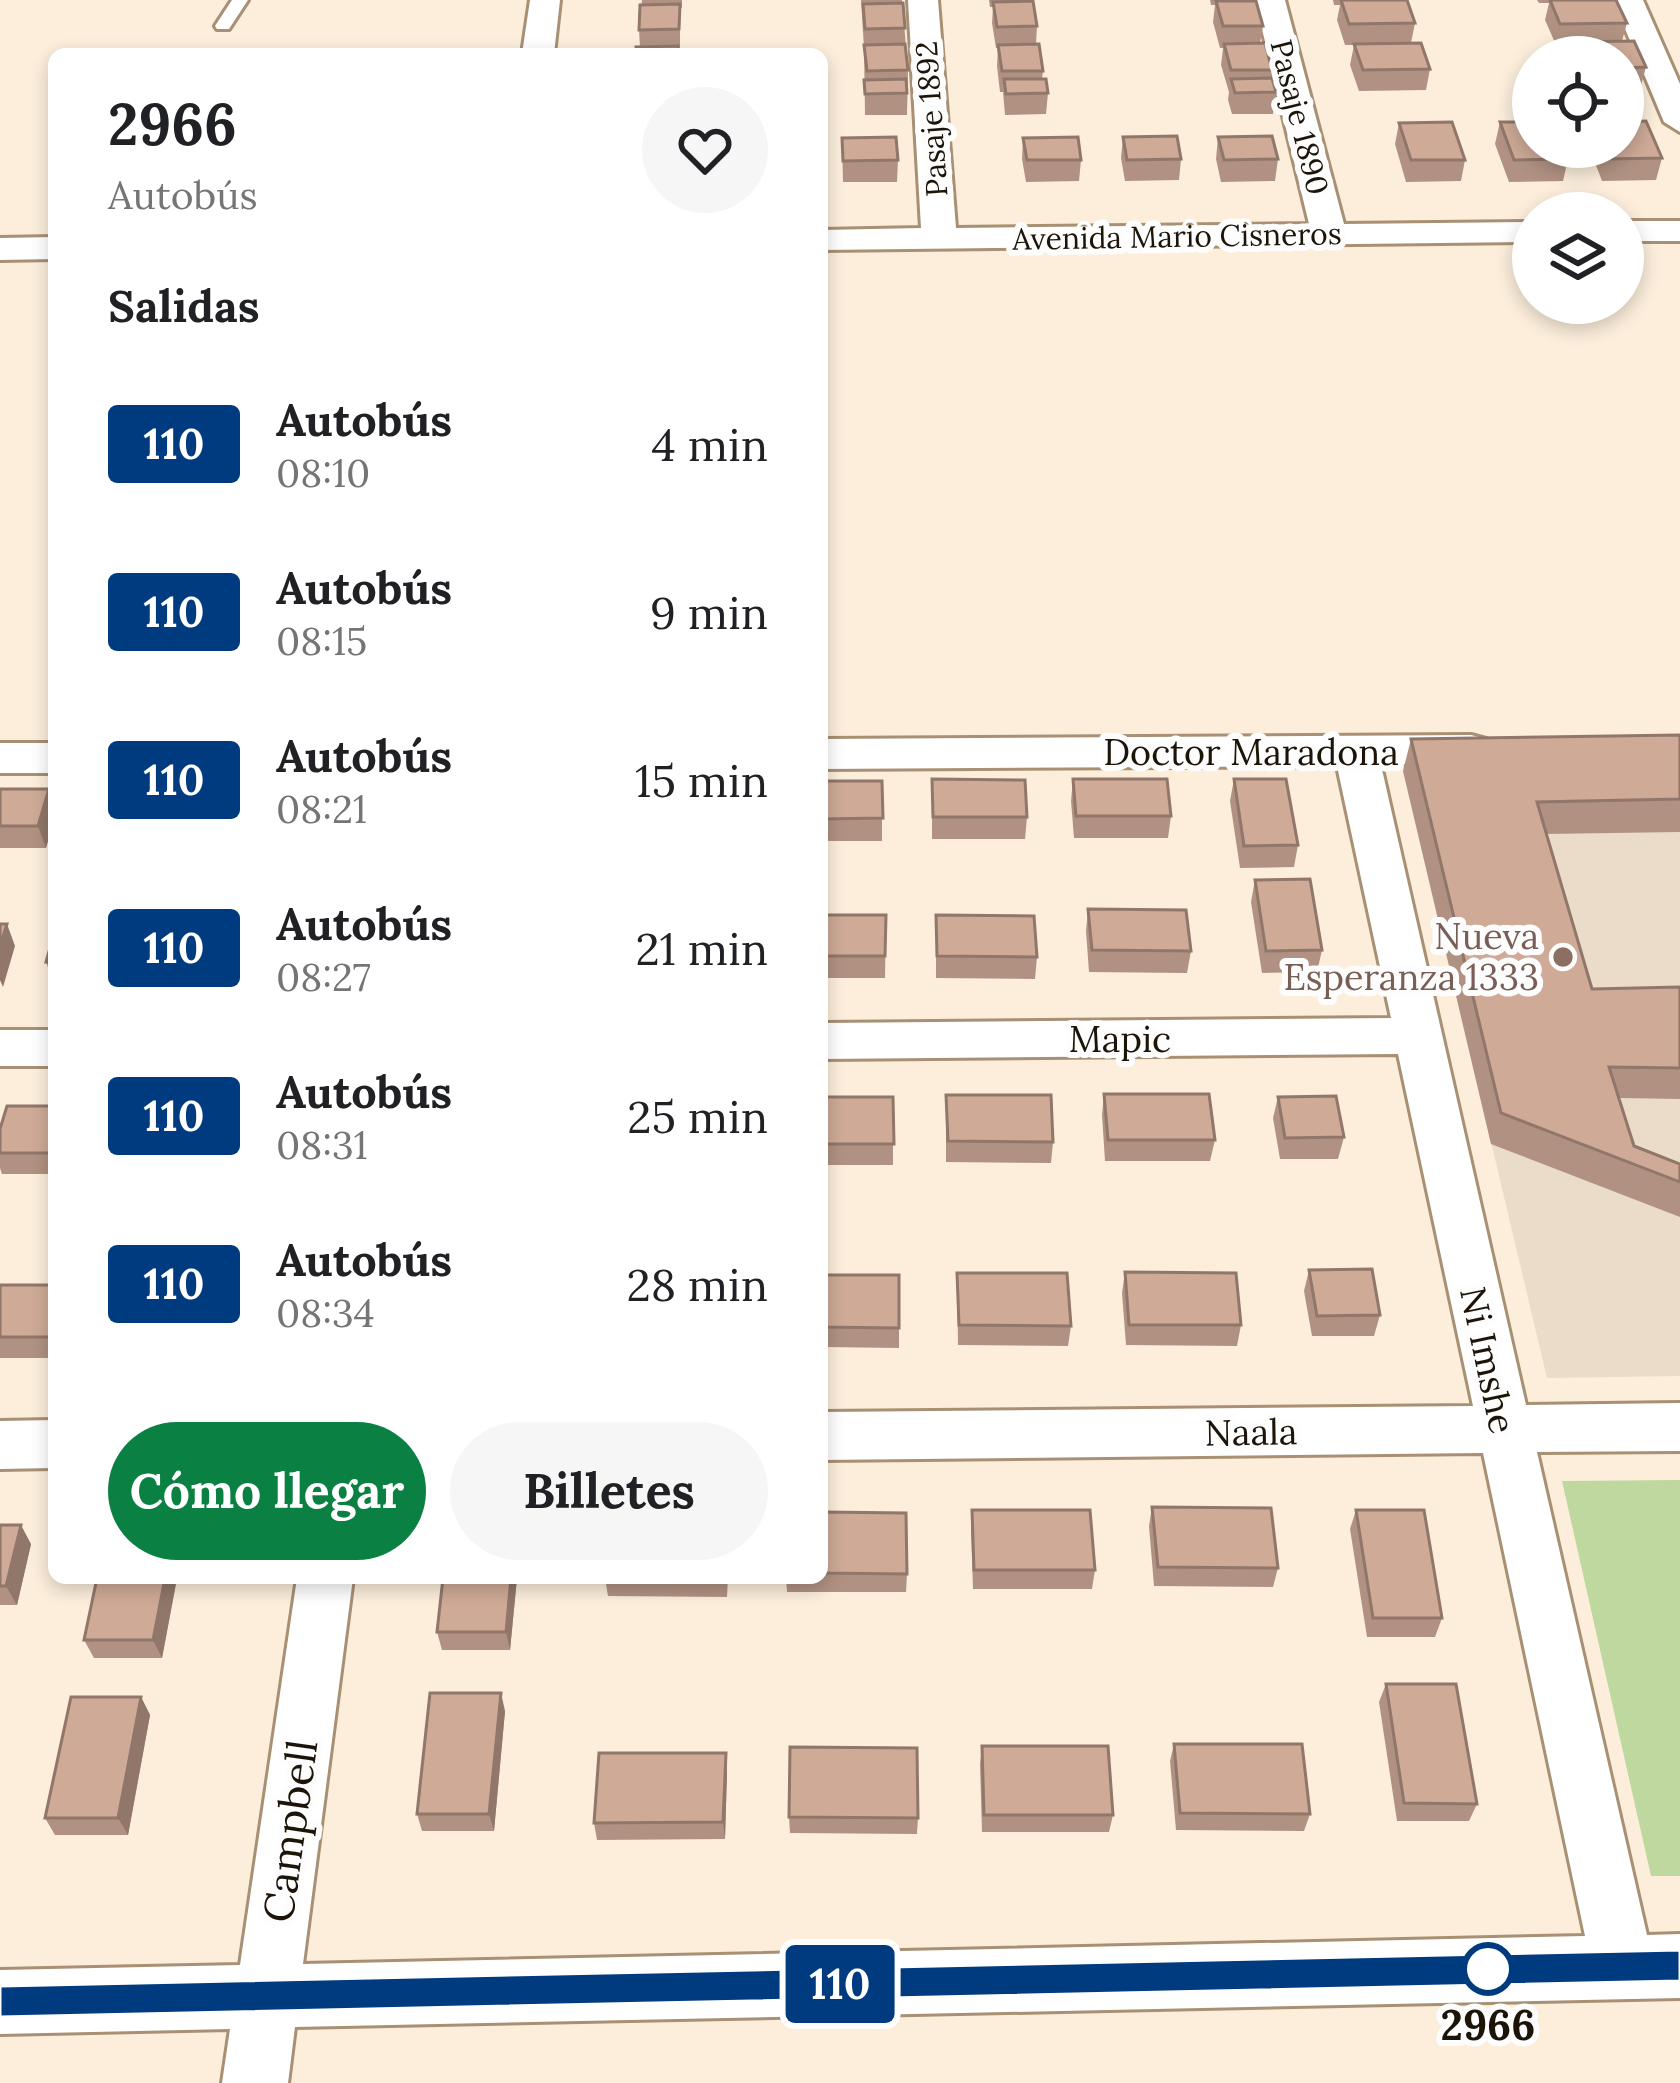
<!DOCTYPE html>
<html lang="es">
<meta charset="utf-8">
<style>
:root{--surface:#fff;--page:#f6f6f6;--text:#202124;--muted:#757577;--accent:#0b8043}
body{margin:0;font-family:Lora,serif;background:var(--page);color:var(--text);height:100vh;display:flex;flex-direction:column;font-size:45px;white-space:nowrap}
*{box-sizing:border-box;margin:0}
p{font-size:39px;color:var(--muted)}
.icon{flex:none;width:66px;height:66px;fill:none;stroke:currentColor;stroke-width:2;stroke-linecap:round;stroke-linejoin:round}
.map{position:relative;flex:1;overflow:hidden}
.sheet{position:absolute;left:48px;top:48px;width:780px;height:1536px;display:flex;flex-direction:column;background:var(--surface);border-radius:18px;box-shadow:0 6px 18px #0003}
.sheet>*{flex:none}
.badge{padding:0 24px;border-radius:9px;font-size:42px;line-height:78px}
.buttons{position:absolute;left:1512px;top:36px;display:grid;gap:24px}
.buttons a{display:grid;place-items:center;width:132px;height:132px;border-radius:50%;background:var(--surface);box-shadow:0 6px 18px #0003;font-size:60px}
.map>.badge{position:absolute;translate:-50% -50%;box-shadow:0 0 0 6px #fff}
h2{padding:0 60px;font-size:45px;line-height:108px}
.round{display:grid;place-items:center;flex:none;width:126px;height:126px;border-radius:63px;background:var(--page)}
.summary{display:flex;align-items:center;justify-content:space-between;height:204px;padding:0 60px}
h1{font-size:57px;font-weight:700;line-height:90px}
.action{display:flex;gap:24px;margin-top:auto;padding:24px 60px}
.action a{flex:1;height:138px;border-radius:72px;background:var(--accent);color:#fff;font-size:48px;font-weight:700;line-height:138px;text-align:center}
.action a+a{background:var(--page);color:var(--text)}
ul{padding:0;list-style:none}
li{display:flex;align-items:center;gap:36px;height:168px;padding:0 60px}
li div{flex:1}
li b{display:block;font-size:45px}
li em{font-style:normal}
li .badge{min-width:132px;font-weight:700;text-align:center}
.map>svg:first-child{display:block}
</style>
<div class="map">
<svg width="1680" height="2083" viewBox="0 0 1680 2083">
<rect width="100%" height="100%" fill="#fceedb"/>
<path fill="#eadcc9" d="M 1680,767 L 1680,1376 L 1547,1378 L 1403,771 Z"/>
<path fill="#bfd8a0" d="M 1680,1480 L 1680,1876 L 1651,1876 L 1562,1481 Z"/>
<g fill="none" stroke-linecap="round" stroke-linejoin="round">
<g stroke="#a79073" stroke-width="6">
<path id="lane" d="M 232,0 L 248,0 L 229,29 L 217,29 L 215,26 Z"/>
</g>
<g stroke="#a79073" stroke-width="6">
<path id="street" d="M 530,0 L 560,0 L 554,54 L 522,54 Z
M 908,0 L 938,0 L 956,228 L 1309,224 L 1255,0 L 1285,0 L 1344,224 L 1533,222 L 1533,242 L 822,250 L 822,230 L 921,228 Z
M 1613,0 L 1643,0 L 1680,84 L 1680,132 L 1664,122 Z
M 1623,221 L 1680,221 L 1680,241 L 1623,241 Z
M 54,237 L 54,259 L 0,260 L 0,238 Z
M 1471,735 L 1486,739 L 1493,750 L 1486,761 L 1381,765 L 1526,1405 L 1680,1403 L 1680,1451 L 1537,1452 L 1647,1935 L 1680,1934 L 1680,1998 L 295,2027 L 288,2083 L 222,2083 L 230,2029 L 0,2034 L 0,1970 L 240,1965 L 297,1578 L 353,1578 L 303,1964 L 1585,1936 L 1483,1453 L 822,1460 L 822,1412 L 1473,1406 L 1398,1054 L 822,1059 L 822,1023 L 1391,1018 L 1337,766 L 822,769 L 822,739 Z
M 0,743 L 54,743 L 54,773 L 0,773 Z
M 0,1030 L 54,1030 L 54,1066 L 0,1066 Z
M 54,1420 L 54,1468 L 0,1469 L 0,1421 Z"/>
</g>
<use href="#lane" fill="#fff" fill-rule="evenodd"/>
<use href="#street" fill="#fff" fill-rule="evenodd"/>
</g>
<path fill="#b19282" d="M 642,0 L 682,0 L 682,8 L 680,8 L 680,50 L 640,47 L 639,30 Z
M 861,0 L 902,0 L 908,70 L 907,115 L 865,115 L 864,48 Z
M 989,0 L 1030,0 L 1037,26 L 1036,44 L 1043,71 L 1042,79 L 1048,93 L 1046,114 L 1005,115 L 1003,92 L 1000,92 L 997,66 L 998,48 L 996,48 L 992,23 L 993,7 L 990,7 Z
M 1210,0 L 1251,0 L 1263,26 L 1260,43 L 1272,70 L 1271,78 L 1276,92 L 1273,114 L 1232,114 L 1228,100 L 1229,92 L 1221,65 L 1223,48 L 1220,48 L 1213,22 L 1215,5 L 1211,5 Z
M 1333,0 L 1407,0 L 1415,23 L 1411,43 L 1430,69 L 1426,90 L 1359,91 L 1350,65 L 1354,45 L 1345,45 L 1337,20 L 1340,5 L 1334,5 Z
M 1537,0 L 1616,0 L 1627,23 L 1622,41 L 1646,67 L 1640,89 L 1623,89 L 1623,57 L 1563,57 L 1566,45 L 1556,45 L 1545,20 L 1549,3 L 1539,3 Z
M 1500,122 L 1568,159 L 1563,181 L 1509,182 L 1495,144 Z
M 1399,123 L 1465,160 L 1461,181 L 1406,182 L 1395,144 Z
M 1123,137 L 1181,159 L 1179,180 L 1125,181 L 1121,158 Z
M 1218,137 L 1278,159 L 1275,181 L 1221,182 L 1216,159 Z
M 842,138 L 898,160 L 897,182 L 843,182 Z
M 1023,138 L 1081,160 L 1079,181 L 1026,182 L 1022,159 Z
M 1589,147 L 1623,147 L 1662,158 L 1656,180 L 1602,181 Z
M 1680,735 L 1680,832 L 1546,834 L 1592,989 L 1680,987 L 1680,1099 L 1619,1098 L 1634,1146 L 1680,1164 L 1680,1217 L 1491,1144 L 1403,771 L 1411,739 Z
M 932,779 L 1027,817 L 1025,839 L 932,839 Z
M 1073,779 L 1171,816 L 1168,838 L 1074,838 L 1071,801 Z
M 1234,779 L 1298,845 L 1294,867 L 1240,868 L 1230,801 Z
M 822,781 L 882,781 L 882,841 L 822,841 Z
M 0,789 L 54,804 L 54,819 L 46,848 L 0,848 Z
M 1255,880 L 1322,950 L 1317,972 L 1262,973 L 1251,902 Z
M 1088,909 L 1191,951 L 1187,973 L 1089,972 L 1086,931 Z
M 822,915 L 886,915 L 885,978 L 822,978 Z
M 936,915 L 1037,957 L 1035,979 L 936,978 Z
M 54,934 L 54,984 L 46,962 Z
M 1104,1094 L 1215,1140 L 1210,1161 L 1105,1161 L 1102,1115 Z
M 946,1095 L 1053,1142 L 1051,1163 L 946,1162 Z
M 822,1097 L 893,1097 L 893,1165 L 822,1165 Z
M 1278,1097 L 1344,1137 L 1338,1159 L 1280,1159 L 1273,1118 Z
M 54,1106 L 54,1174 L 2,1174 L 0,1168 L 0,1129 Z
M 1309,1270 L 1380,1315 L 1374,1336 L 1312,1336 L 1304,1291 Z
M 1125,1272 L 1241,1325 L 1237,1346 L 1126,1345 L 1122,1293 Z
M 957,1273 L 1071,1326 L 1068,1346 L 958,1345 Z
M 822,1275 L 899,1328 L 899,1348 L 822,1347 Z
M 0,1285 L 54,1285 L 54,1358 L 0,1358 Z
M 1152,1507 L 1278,1568 L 1273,1587 L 1154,1586 L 1149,1526 Z
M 972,1510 L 1095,1570 L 1092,1589 L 973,1589 L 971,1529 Z
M 1356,1510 L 1442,1618 L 1435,1637 L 1367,1637 L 1350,1529 Z
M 822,1512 L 907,1574 L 906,1592 L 787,1592 L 786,1578 L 822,1578 Z
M 0,1525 L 31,1544 L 17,1605 L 0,1605 Z
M 177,1578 L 162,1658 L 94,1658 L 84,1640 Z
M 443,1578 L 517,1578 L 510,1650 L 442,1650 L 437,1632 Z
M 605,1578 L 728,1578 L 727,1597 L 608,1596 Z
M 1386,1684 L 1477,1804 L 1469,1821 L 1397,1821 L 1379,1702 Z
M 141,1697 L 150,1715 L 128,1835 L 55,1835 L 45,1818 Z
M 505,1711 L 494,1831 L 422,1831 L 417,1814 Z
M 1174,1744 L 1310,1814 L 1304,1831 L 1176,1830 L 1170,1761 Z
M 982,1746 L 1113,1815 L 1109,1832 L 982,1832 L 980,1764 Z
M 726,1753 L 727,1771 L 725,1839 L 597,1840 L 594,1823 Z
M 789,1817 L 918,1818 L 917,1834 L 790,1833 Z"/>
<path fill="#90776a" d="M 49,789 L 54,804 L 54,819 L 46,848 L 38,826 Z
M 7,924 L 15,946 L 3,987 L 0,980 L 0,946 Z
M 21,1525 L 31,1544 L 17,1605 L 6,1586 Z
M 165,1578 L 177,1578 L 162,1658 L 153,1640 Z
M 511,1578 L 517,1578 L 510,1650 L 506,1632 Z
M 501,1693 L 505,1711 L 494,1831 L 489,1814 Z
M 141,1697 L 150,1715 L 128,1835 L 118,1818 Z
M 726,1753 L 727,1771 L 725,1839 L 723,1822 Z"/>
<path fill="#ceaa97" stroke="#90776a" stroke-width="3" d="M 1341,0 L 1407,0 L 1415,23 L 1349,24 Z
M 1550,0 L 1616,0 L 1627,23 L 1560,24 Z
M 1033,1 L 1037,26 L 997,27 L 993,2 Z
M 1216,1 L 1256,1 L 1263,26 L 1223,26 Z
M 903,3 L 905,28 L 865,29 L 863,4 Z
M 680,4 L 679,29 L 639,30 L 640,5 Z
M 1634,41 L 1646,67 L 1623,68 L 1623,57 L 1573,57 L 1567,42 Z
M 1265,43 L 1272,70 L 1231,70 L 1224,44 Z
M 1421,43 L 1430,69 L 1363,70 L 1354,44 Z
M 905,44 L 908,70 L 867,71 L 864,45 Z
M 1039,44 L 1043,71 L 1002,71 L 998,45 Z
M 678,46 L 677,54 L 636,54 L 636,47 Z
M 1272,78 L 1276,92 L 1235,93 L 1231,79 Z
M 906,79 L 907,93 L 865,94 L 864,80 Z
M 1004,79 L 1046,79 L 1048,93 L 1006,94 Z
M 1646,121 L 1662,158 L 1607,159 L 1603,147 L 1623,147 L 1623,122 Z
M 1452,122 L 1465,160 L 1411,160 L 1399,123 Z
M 1500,122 L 1533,122 L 1533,147 L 1563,147 L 1568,159 L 1514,160 Z
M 1177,136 L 1181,159 L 1127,160 L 1123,137 Z
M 1272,136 L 1278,159 L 1224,160 L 1218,137 Z
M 896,137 L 898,160 L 843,161 L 842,138 Z
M 1078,137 L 1081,160 L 1027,160 L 1023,138 Z
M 1680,735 L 1680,799 L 1537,802 L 1592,989 L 1680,987 L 1680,1068 L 1609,1067 L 1634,1146 L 1680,1164 L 1680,1182 L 1501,1113 L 1411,739 Z
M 932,779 L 1025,780 L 1027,817 L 933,817 Z
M 1073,779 L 1167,779 L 1171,816 L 1076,816 Z
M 1234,779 L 1286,779 L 1298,845 L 1244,846 Z
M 822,781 L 882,781 L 883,818 L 822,819 Z
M 0,789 L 49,789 L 38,826 L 0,826 Z
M 1310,879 L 1322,950 L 1266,951 L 1255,880 Z
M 1088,909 L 1186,910 L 1191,951 L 1092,950 Z
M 822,915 L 886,915 L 885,956 L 822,956 Z
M 936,915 L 1034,916 L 1037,957 L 937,956 Z
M 0,924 L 7,924 L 0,946 Z
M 54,934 L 54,962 L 46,962 Z
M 1104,1094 L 1209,1094 L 1215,1140 L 1108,1140 Z
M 946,1095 L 1051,1095 L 1053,1142 L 948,1141 Z
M 1336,1096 L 1344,1137 L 1285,1138 L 1278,1097 Z
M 822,1097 L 893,1097 L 894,1144 L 822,1144 Z
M 7,1106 L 54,1106 L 54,1153 L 0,1153 L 0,1129 Z
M 1372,1269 L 1380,1315 L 1317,1316 L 1309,1270 Z
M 1125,1272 L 1236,1273 L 1241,1325 L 1129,1325 Z
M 957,1273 L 1067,1273 L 1071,1326 L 959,1325 Z
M 822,1275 L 899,1275 L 899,1328 L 822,1327 Z
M 0,1285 L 54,1285 L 54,1337 L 0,1337 Z
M 1152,1507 L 1271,1508 L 1278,1568 L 1158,1567 Z
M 972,1510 L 1090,1510 L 1095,1570 L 974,1570 Z
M 1356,1510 L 1424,1510 L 1442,1618 L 1373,1618 Z
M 822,1512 L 906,1513 L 907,1574 L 822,1573 Z
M 0,1525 L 21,1525 L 6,1586 L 0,1586 Z
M 97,1578 L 165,1578 L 153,1640 L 84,1640 Z
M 443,1578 L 511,1578 L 506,1632 L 437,1632 Z
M 1386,1684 L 1456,1684 L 1477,1804 L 1404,1803 Z
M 430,1693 L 501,1693 L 489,1814 L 417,1814 Z
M 71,1697 L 141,1697 L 118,1818 L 45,1818 Z
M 1174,1744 L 1302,1744 L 1310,1814 L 1180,1813 Z
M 982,1746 L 1108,1746 L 1113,1815 L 984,1815 Z
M 790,1747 L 917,1748 L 918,1818 L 789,1817 Z
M 599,1753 L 726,1753 L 723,1822 L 594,1823 Z"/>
<path fill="#003b80" stroke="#fff" stroke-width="3" d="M 1680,1950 L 1680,1981 L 0,2017 L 0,1986 Z"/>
<circle fill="#8d6e63" stroke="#fdfdfd" stroke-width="4.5" cx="1563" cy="957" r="12"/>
<circle fill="#fff" stroke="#003b80" stroke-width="6" cx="1488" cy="1969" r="24"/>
<g text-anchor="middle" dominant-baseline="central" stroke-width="12" stroke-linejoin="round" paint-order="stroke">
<g font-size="30" fill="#1c1408" stroke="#fdfdfd">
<text transform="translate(1300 117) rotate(76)">Pasaje 1890</text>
<text transform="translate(931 119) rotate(-94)">Pasaje 1892</text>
<text transform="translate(1177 236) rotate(-1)">Avenida Mario Cisneros</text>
</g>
<g font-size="36" fill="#1c1408" stroke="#fdfdfd">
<text x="1251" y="752">Doctor Maradona</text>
<text x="1120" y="1039">Mapic</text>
<text transform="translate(1488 1360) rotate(78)">Ni Imshe</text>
<text transform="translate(1251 1432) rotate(-1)">Naala</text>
</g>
<g font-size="36" fill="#785e54" stroke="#fdfdfd" text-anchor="end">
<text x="1539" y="936">Nueva<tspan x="1539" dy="41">Esperanza 1333</tspan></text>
</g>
<g font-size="42" fill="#1c1408" stroke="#fdfdfd">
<text transform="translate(290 1831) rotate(-82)">Campbell</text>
</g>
<g font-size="42" font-weight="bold" fill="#1c1408" stroke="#fdfdfd">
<text x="1488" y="2025">2966</text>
</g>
</g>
</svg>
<div class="buttons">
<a><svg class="icon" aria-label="locate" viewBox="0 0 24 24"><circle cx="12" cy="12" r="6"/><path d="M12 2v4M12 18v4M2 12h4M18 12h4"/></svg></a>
<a><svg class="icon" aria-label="layers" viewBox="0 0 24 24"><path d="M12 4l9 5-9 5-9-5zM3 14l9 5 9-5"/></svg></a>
</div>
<b class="badge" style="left:840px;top:1984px;background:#003b80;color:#fff">110</b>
<section class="sheet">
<div class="summary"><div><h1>2966</h1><p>Autobús</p></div><a class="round"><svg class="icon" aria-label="heart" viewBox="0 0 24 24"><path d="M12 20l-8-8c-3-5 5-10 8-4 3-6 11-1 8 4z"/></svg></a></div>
<h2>Salidas</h2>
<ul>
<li><span class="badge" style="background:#003b80;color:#fff">110</span><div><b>Autobús</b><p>08:10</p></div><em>4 min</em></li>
<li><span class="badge" style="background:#003b80;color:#fff">110</span><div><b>Autobús</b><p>08:15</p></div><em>9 min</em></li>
<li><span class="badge" style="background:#003b80;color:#fff">110</span><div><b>Autobús</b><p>08:21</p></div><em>15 min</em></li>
<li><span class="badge" style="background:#003b80;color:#fff">110</span><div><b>Autobús</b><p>08:27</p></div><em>21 min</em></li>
<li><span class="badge" style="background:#003b80;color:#fff">110</span><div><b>Autobús</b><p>08:31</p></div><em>25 min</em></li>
<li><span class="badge" style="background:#003b80;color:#fff">110</span><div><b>Autobús</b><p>08:34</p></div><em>28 min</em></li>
</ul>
<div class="action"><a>Cómo llegar</a><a>Billetes</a></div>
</section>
</div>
